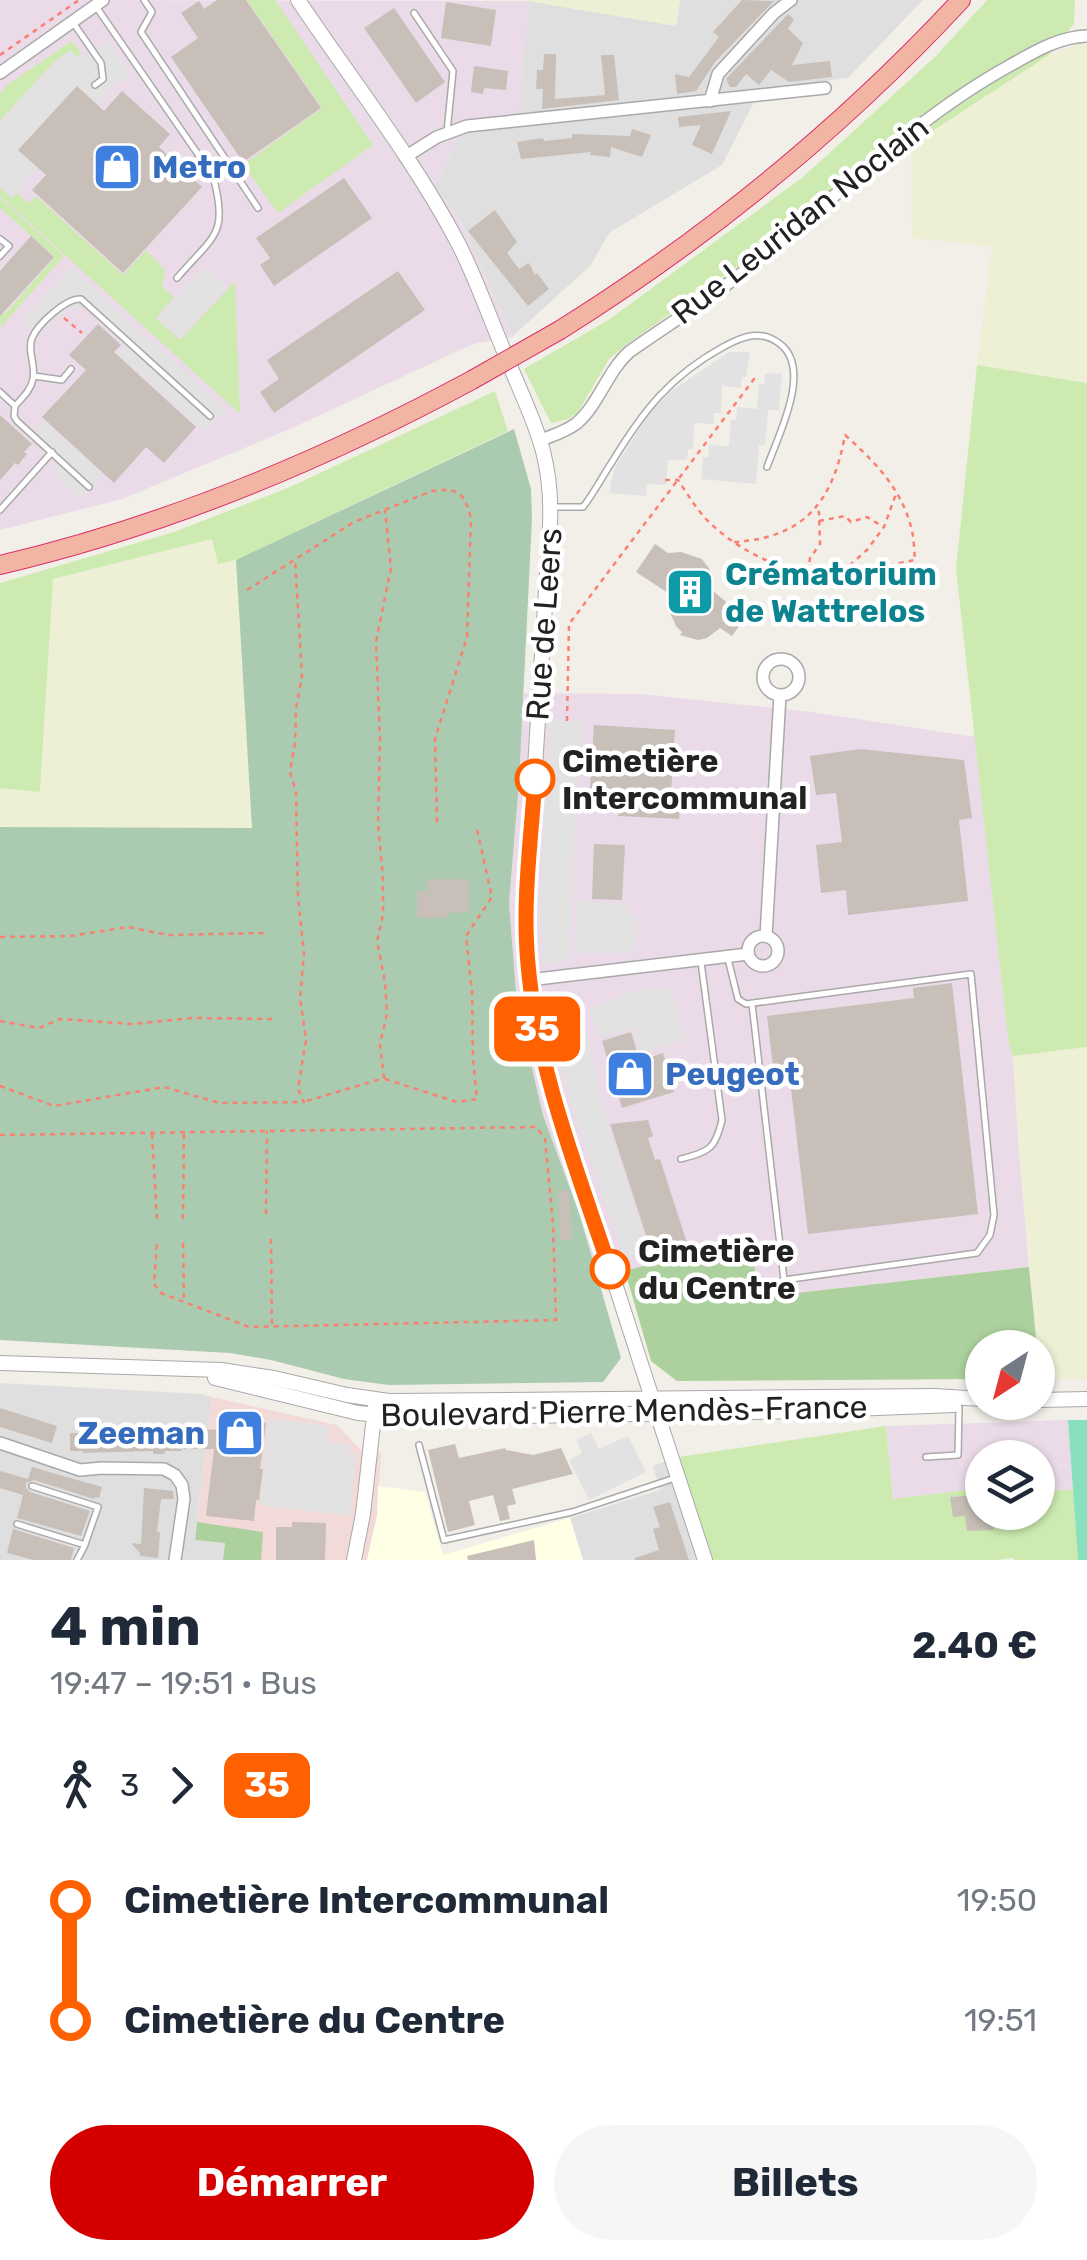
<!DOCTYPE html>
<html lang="fr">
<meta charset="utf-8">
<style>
:root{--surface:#fff;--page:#f6f6f7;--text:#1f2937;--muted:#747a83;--accent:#d40000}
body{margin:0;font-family:Rubik,sans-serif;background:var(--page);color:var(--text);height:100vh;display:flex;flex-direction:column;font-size:38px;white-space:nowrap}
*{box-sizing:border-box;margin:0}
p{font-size:32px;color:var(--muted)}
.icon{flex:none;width:55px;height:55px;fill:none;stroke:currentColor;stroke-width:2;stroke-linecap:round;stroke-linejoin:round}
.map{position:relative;height:1560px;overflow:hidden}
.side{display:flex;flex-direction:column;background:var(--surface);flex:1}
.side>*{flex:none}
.badge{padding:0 20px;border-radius:15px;font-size:35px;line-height:65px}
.needle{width:65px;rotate:216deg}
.fabs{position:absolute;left:965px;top:1330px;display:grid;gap:20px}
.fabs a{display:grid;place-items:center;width:90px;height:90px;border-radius:50%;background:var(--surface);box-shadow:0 2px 8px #0004;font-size:50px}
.map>.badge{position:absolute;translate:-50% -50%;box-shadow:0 0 0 5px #fff}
.legs{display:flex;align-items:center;gap:15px;height:110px;padding:0 50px;font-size:32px}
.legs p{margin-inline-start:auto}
.headline{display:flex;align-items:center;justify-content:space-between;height:170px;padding:0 50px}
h1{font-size:55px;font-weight:700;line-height:75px}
.action{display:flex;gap:20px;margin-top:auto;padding:20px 50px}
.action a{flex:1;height:115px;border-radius:60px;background:var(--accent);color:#fff;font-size:40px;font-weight:700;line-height:115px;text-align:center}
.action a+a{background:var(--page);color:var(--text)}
ul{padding:0 50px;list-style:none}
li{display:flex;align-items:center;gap:35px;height:120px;font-size:38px}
li i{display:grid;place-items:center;width:15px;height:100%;margin:0 12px;background:currentColor}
li i::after{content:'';width:25px;height:25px;margin:-12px;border:8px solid;border-radius:50%;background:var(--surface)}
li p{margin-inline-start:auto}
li:first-child i{background:linear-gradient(#0000 50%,currentColor 0)}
li:last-child i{background:linear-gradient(currentColor 50%,#0000 0)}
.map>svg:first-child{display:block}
</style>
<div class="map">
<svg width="1087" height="1560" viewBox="0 0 1087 1560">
<rect width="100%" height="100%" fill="#f2efe9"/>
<path fill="#e0dfdf" d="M 680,0 L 923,0 L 848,78 L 760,90 L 722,165 L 609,233 L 591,265 L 512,337 L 460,219 L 435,187 L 466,120 L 518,114 L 529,1 L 676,26 Z
M 0,1383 L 201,1394 L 212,1397 L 195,1539 L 225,1543 L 223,1560 L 0,1560 Z
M 678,1457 L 713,1560 L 583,1560 L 570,1518 L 660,1490 L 653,1466 Z"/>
<path fill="#f2dad9" d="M 212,1397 L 337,1425 L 362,1451 L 381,1453 L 377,1516 L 367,1560 L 223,1560 L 225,1543 L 195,1540 Z"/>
<path fill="#ebdbe8" d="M 0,0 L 529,1 L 519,115 L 466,120 L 435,187 L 460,219 L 512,337 L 473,344 L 290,429 L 122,499 L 0,530 Z
M 524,693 L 640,694 L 811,712 L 975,737 L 1008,1039 L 1013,1056 L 1019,1151 L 1029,1267 L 758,1297 L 749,1237 L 625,1271 L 595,1270 L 579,1213 L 543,1115 L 517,1005 L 509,903 Z
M 1068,1420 L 1073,1490 L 1038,1491 L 1038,1458 L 982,1458 L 982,1488 L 893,1499 L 886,1426 Z"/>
<path fill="#ffffe5" d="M 378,1486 L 425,1492 L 443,1555 L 570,1518 L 583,1560 L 367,1560 L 377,1516 Z"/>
<path fill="#eef0d5" d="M 523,0 L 680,0 L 676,26 Z
M 1082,43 L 1087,45 L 1087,383 L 977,365 L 992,247 L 912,238 L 911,145 L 1049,55 Z
M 212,539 L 218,564 L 236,560 L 252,828 L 0,827 L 0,788 L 40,791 L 53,579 Z
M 1087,1047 L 1087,1379 L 1040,1379 L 1019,1151 L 1013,1056 Z"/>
<path fill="#cdebb0" d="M 247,0 L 275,0 L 373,145 L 278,213 L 243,165 L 322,108 Z
M 987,0 L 1075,0 L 1074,24 L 1049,55 L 911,145 L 813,205 L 748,259 L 623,347 L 609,359 L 578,412 L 568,419 L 551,423 L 524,369 L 610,319 L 803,177 L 936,56 Z
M 71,41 L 82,53 L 77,57 L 71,50 L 53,63 L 0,121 L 0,94 L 6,86 Z
M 0,187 L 12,198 L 17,193 L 29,203 L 36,196 L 123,275 L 146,250 L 165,270 L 162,286 L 174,297 L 156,318 L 180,340 L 235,281 L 240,414 L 0,196 Z
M 0,198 L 64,256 L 1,327 L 0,310 L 5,314 L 55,257 L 0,208 Z
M 977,365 L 1087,383 L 1087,1047 L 1013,1056 L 1008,1039 L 956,569 Z
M 495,391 L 508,431 L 236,560 L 218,564 L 212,539 L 53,579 L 40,792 L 0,788 L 0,583 L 174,532 L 288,488 Z
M 886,1426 L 893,1499 L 982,1488 L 982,1512 L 1038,1512 L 1038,1491 L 1073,1490 L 1078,1560 L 1014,1560 L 1013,1558 L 997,1560 L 713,1560 L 678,1457 Z"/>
<path fill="#add19e" d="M 750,1237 L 759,1297 L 1029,1267 L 1037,1347 L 982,1348 L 982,1379 L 677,1381 L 651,1361 L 625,1271 Z
M 197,1522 L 263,1532 L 261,1560 L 223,1560 L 225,1543 L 195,1540 Z"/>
<path fill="#aacbaf" d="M 514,429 L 531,489 L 532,519 L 519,781 L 509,903 L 517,1005 L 543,1115 L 579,1213 L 621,1358 L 603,1382 L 389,1385 L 344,1379 L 271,1360 L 230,1353 L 0,1340 L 0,827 L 252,828 L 236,560 Z"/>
<path fill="#88e0be" d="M 1068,1420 L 1087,1420 L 1087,1560 L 1078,1560 Z"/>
<path fill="#e2e2e2" d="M 108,42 L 130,74 L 115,84 L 12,197 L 0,186 L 0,123 L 53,64 L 71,51 L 79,61 Z
M 204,267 L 226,287 L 180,338 L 158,318 Z
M 71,268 L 226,409 L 205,432 L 118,354 L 125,345 L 84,308 L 68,310 L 59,316 L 40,336 L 24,320 Z
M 729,352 L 750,352 L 746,377 L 742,377 L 741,388 L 722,386 L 721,413 L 714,413 L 714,424 L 694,423 L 693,449 L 688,449 L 687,460 L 668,460 L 666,485 L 647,484 L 646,496 L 610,493 L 611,481 L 616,466 L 650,412 L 670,392 Z
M 765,373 L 782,374 L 779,410 L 768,410 L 765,445 L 759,445 L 756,484 L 701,479 L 703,457 L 708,457 L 709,445 L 729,446 L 731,420 L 736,420 L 737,407 L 757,409 L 759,384 L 764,384 Z
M 44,420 L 103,475 L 81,499 L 52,471 L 58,464 L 28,437 Z
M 549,718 L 582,720 L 574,836 L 571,961 L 543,963 L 540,906 Z
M 577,901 L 626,904 L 631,915 L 637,916 L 636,946 L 628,953 L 575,953 Z
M 671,987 L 686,1040 L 640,1053 L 632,1028 L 599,1038 L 589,1009 L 635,991 Z
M 579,999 L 607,1122 L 649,1252 L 625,1260 L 568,1094 L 547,1009 Z
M 268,1418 L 328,1426 L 327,1441 L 350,1444 L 349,1452 L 357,1454 L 350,1516 L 260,1505 Z
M 591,1433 L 599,1449 L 628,1436 L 646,1472 L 589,1500 L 569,1460 L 582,1453 L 576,1440 Z"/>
<path fill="#c7bfb8" d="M 217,0 L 246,0 L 321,108 L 243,162 L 171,57 L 198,38 L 181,13 L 199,1 L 204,9 Z
M 742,0 L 774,1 L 715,62 L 696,91 L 677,94 L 675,74 L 689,77 L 719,37 L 713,32 Z
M 446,2 L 496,10 L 491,46 L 441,38 Z
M 394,8 L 445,82 L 416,103 L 364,28 Z
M 788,14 L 794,19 L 788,29 L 803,43 L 792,65 L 830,61 L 832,77 L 789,82 L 771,70 L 759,85 L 746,74 L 736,87 L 730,87 L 726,79 Z
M 544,54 L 556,54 L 555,99 L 605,95 L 601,55 L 614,55 L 619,100 L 542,109 L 543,89 L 536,89 L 537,70 L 543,70 Z
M 474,66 L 508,71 L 506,90 L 484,88 L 483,94 L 471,92 Z
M 77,86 L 104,111 L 122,91 L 170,134 L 159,147 L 202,187 L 123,273 L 32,190 L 46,175 L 18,150 Z
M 731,111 L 712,154 L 692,145 L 701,125 L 679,127 L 678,117 Z
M 632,129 L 651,135 L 642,157 L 611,147 L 610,157 L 590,155 L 591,152 L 521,159 L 517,142 L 543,138 L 544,141 L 572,138 L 572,134 L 630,136 Z
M 344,178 L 372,218 L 274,286 L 260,265 L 270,258 L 256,238 Z
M 495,210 L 517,242 L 507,253 L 519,269 L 529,263 L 535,275 L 537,273 L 549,289 L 528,306 L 468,231 Z
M 31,236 L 54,257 L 0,316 L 0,271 Z
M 398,271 L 425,310 L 274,413 L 260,392 L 279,379 L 267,360 Z
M 98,324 L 121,345 L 114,352 L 196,427 L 164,463 L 146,447 L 114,483 L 42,417 L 86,370 L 69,355 Z
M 0,415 L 32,444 L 24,452 L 27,454 L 18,465 L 15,463 L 0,480 Z
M 655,544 L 668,553 L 681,552 L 702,559 L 710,570 L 713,580 L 712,590 L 745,618 L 732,636 L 720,628 L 707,638 L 698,640 L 680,635 L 682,632 L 676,626 L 669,610 L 668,593 L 636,572 Z
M 594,725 L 675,730 L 670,807 L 680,807 L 679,819 L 618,816 L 619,805 L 589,803 Z
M 860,749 L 964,760 L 972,818 L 959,820 L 968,901 L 848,915 L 846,890 L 821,893 L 816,845 L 842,842 L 836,793 L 816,795 L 810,756 Z
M 594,844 L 625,845 L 622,900 L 592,899 Z
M 428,879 L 469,879 L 469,912 L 448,913 L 449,918 L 417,918 L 417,891 L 428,891 Z
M 952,983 L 978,1214 L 808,1234 L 790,1080 L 774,1082 L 771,1073 L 773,1066 L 767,1016 L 914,998 L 913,988 Z
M 631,1032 L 640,1061 L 663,1053 L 674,1092 L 622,1108 L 602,1041 Z
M 648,1120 L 653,1136 L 648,1138 L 655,1160 L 660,1159 L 687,1243 L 652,1254 L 610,1124 Z
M 569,1190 L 572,1240 L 560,1240 L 558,1191 Z
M 0,1408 L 57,1426 L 52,1443 L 0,1427 Z
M 219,1417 L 266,1423 L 260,1469 L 263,1469 L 259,1500 L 256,1500 L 254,1521 L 206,1516 L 214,1449 L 182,1449 L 182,1451 L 165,1451 L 165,1454 L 153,1454 L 153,1451 L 83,1453 L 83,1451 L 70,1451 L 70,1433 L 135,1433 L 135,1430 L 171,1430 L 175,1428 L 175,1424 L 183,1428 L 217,1430 Z
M 455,1444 L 459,1458 L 505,1448 L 506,1450 L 533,1455 L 561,1448 L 573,1474 L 512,1489 L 516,1504 L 507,1506 L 510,1519 L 500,1521 L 493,1495 L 469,1501 L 475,1525 L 448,1532 L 428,1450 Z
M 32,1467 L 102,1487 L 99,1498 L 95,1497 L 94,1499 L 34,1480 L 26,1483 L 26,1488 L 30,1492 L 90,1511 L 81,1536 L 17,1518 L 23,1495 L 0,1488 L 0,1471 L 28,1479 Z
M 144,1488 L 173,1491 L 174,1499 L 161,1499 L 157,1532 L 160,1532 L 158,1558 L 140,1556 L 140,1553 L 131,1543 L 141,1544 Z
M 982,1495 L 982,1512 L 992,1512 L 994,1530 L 967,1531 L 965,1516 L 953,1517 L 950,1497 Z
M 670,1502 L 689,1560 L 635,1560 L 635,1558 L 659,1550 L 653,1529 L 660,1527 L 653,1507 Z
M 292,1522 L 326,1523 L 325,1560 L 276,1560 L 276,1527 L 292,1527 Z
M 13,1529 L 74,1548 L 71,1560 L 34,1560 L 7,1553 Z
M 534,1540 L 536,1560 L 468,1560 L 467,1556 Z"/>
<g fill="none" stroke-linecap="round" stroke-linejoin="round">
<g stroke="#a9a9a9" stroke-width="8">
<path id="service" d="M 144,0 L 152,12 L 141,32 L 258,208
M 97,8 L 213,176 C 229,235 214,235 177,278
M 414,13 L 453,71 L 447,132
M 74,24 L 101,63 L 103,79 L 95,85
M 0,239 L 9,246 L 0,256
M 34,376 L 62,380 L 71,369
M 0,392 L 15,406 C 22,398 31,390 33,379 C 36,365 27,351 32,338 C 38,324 66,298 81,299 L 210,416
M 15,406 L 14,416 L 17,421 L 89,487
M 554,507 L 583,507 C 594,493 602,477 612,462 C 643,411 670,376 723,347 C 743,336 761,329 780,344 C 813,369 778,436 767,467
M 0,510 L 52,452
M 728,959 L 738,999 L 746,1004 L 971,974 L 994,1215 L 990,1235 L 977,1253 L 784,1280 L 752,1004
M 681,1159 C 709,1151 715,1150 722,1120 L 701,962
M 419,1445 L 444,1540 L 572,1512 L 675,1478
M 926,1457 L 958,1455 L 959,1407
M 32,1486 L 98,1507 L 84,1547 L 77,1560
M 17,1524 L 85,1545"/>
</g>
<g stroke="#a9a9a9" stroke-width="14">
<path id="minor" d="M 0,73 L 103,0
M 710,101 L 718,74 L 774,13 L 791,0
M 405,157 L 437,137 L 467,126 L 825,88
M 541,440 C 554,435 567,431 577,423 C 599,404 607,372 629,352 C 666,326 706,301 742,273 C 831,203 910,121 1009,66 C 1034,52 1058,37 1087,36
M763 677a18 18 0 1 1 36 0a18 18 0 1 1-36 0Z
M748 951a15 15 0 1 1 30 0a15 15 0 1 1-30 0Z
M 766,936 L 780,695
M 529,980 L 748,954
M 0,1443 L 80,1470 L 102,1468 L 164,1469 L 175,1475 L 182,1485 L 184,1499 L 175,1560"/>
</g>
<g stroke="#a9a9a9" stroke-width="16">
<path id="tertiary" d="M 298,0 C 351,79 414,159 458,243 C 477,280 490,319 506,356 C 532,421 553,451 550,525 L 526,913 C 525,1027 566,1133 601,1240 C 635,1347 670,1453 705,1560
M 0,1363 L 221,1370 L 274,1378 L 347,1395 L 389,1401 L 935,1396 L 982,1399
M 215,1378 L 358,1413 L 412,1418 L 801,1411 L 954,1405
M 1038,1400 L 1087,1399
M 354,1560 L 363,1514 L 375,1407"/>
</g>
<g stroke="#dc2a67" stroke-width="20">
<path id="trunk" d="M 560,330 C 707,238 843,127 961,0
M 0,565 C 166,526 322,461 472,380"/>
</g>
<path stroke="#fa8072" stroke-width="2.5" stroke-dasharray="5 5" stroke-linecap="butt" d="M 0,55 L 79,0
M 64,318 L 82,333
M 665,480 L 678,480 C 687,493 695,507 705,518 C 731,545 771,567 807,573 C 841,579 881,566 915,560 C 914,549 914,537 911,527 C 901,488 874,461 845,435 C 833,501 805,538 734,542
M 819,521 L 845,516 L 851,522 L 867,517 L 882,526
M 808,572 L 810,558 L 820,544 L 819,512 L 815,510
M 842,572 L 867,550 L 884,527 L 896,494
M 247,590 L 354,522 L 432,491 C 459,487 465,494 471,519 L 467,637 L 435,739 L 437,824
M 567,721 L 569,624 L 757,375
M 0,937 L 71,936 L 128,927 L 168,935 L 267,933
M 0,1021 L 39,1028 L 60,1019 L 132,1024 L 193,1018 L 272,1019
M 385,1079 L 457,1102 L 477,1099 L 473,1059 L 472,993 L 466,936 L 492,897 L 476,825
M 0,1086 L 54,1106 L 164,1087 L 220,1103 L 304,1102 L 298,1089 L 306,1040 L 300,998 L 304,954 L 298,897 L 296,792 L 290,772 L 295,743 L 296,709 L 302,676 L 295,559
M 307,1101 L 384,1078 L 380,1044 L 387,1014 L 385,982 L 377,941 L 383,915 L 383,878 L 378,824 L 380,739 L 376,642 L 391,568 L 385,510
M 152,1134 L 157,1220
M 0,1135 L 536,1127 L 545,1139 L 553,1224 L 556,1320 L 249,1327 L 161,1293 L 154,1284 L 157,1243
M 266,1214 L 267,1131
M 183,1219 L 184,1132
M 271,1239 L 272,1327
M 183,1243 L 184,1301"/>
<use href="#service" stroke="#fff" stroke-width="5"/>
<use href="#minor" stroke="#fff" stroke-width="11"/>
<use href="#tertiary" stroke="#fff" stroke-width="14"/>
<use href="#trunk" stroke="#f2b4a3" stroke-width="18"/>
<g stroke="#dc2a67" stroke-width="20" stroke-linecap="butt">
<path id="trunk-bridge" d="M 472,380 L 560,330"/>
</g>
<use href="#trunk-bridge" stroke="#f2b4a3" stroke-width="18"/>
</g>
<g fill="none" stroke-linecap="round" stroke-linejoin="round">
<g stroke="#fff" stroke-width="22">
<path id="line-1" d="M 535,779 C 531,841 522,903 528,964 C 537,1069 577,1170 610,1269"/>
</g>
<use href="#line-1" stroke="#ff6000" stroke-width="15"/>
</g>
<defs>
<g id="shop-square" transform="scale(2.5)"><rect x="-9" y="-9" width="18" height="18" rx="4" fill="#3f7fe0" stroke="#fff"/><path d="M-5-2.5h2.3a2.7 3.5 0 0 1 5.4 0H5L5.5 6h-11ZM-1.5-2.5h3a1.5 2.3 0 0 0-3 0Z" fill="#fff"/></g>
<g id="building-square" transform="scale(2.5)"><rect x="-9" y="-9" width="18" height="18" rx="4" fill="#0f9aa8" stroke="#fff"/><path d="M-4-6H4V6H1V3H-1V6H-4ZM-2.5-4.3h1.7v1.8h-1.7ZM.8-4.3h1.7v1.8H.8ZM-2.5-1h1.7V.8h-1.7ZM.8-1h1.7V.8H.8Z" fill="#fff"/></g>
</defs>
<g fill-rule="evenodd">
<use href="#shop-square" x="117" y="167"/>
<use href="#building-square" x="690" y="592"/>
<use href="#shop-square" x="630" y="1074"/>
<use href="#shop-square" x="240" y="1433"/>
</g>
<g fill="#fff" stroke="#ff6000" stroke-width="5">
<circle cx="535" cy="779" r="18"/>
<circle cx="610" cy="1269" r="18"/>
</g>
<g text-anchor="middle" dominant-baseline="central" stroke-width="9" stroke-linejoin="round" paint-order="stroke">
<g font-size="32" font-weight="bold" fill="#366cbe" stroke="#fff" text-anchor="start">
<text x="152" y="167">Metro</text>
<text x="665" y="1074">Peugeot</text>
<text x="205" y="1433" text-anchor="end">Zeeman</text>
</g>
<g font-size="32" fill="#222" stroke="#fff">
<text transform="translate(800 220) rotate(-38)">Rue Leuridan Noclain</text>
<text transform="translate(544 624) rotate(-86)">Rue de Leers</text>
<text transform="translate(624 1411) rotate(-1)">Boulevard Pierre Mendès-France</text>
</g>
<g font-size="32" font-weight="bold" fill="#0d838f" stroke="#fff" text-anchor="start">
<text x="725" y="574">Crématorium<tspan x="725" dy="37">de Wattrelos</tspan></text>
</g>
<g font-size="32" font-weight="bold" fill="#222" stroke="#fff" text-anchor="start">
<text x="562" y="761">Cimetière<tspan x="562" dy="37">Intercommunal</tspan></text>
<text x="638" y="1251">Cimetière<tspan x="638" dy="37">du Centre</tspan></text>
</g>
</g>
</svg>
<div class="fabs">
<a><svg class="needle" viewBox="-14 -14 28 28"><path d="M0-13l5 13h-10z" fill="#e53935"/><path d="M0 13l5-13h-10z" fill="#747a83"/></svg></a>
<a><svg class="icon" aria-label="layers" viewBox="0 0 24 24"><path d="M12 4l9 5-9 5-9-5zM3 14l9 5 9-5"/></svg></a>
</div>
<b class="badge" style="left:537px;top:1029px;background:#ff6000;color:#fff">35</b>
</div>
<section class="side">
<div class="headline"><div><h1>4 min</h1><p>19:47 – 19:51 · Bus</p></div><b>2.40 €</b></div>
<div class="legs"><svg class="icon" aria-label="walk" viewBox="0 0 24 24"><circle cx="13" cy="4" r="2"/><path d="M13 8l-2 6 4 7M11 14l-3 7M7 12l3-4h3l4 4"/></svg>3<svg class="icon" aria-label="forward" viewBox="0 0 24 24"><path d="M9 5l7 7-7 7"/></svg><b class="badge" style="background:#ff6000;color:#fff">35</b></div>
<ul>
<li><i style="color:#ff6000"></i><b>Cimetière Intercommunal</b><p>19:50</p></li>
<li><i style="color:#ff6000"></i><b>Cimetière du Centre</b><p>19:51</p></li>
</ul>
<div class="action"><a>Démarrer</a><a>Billets</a></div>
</section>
